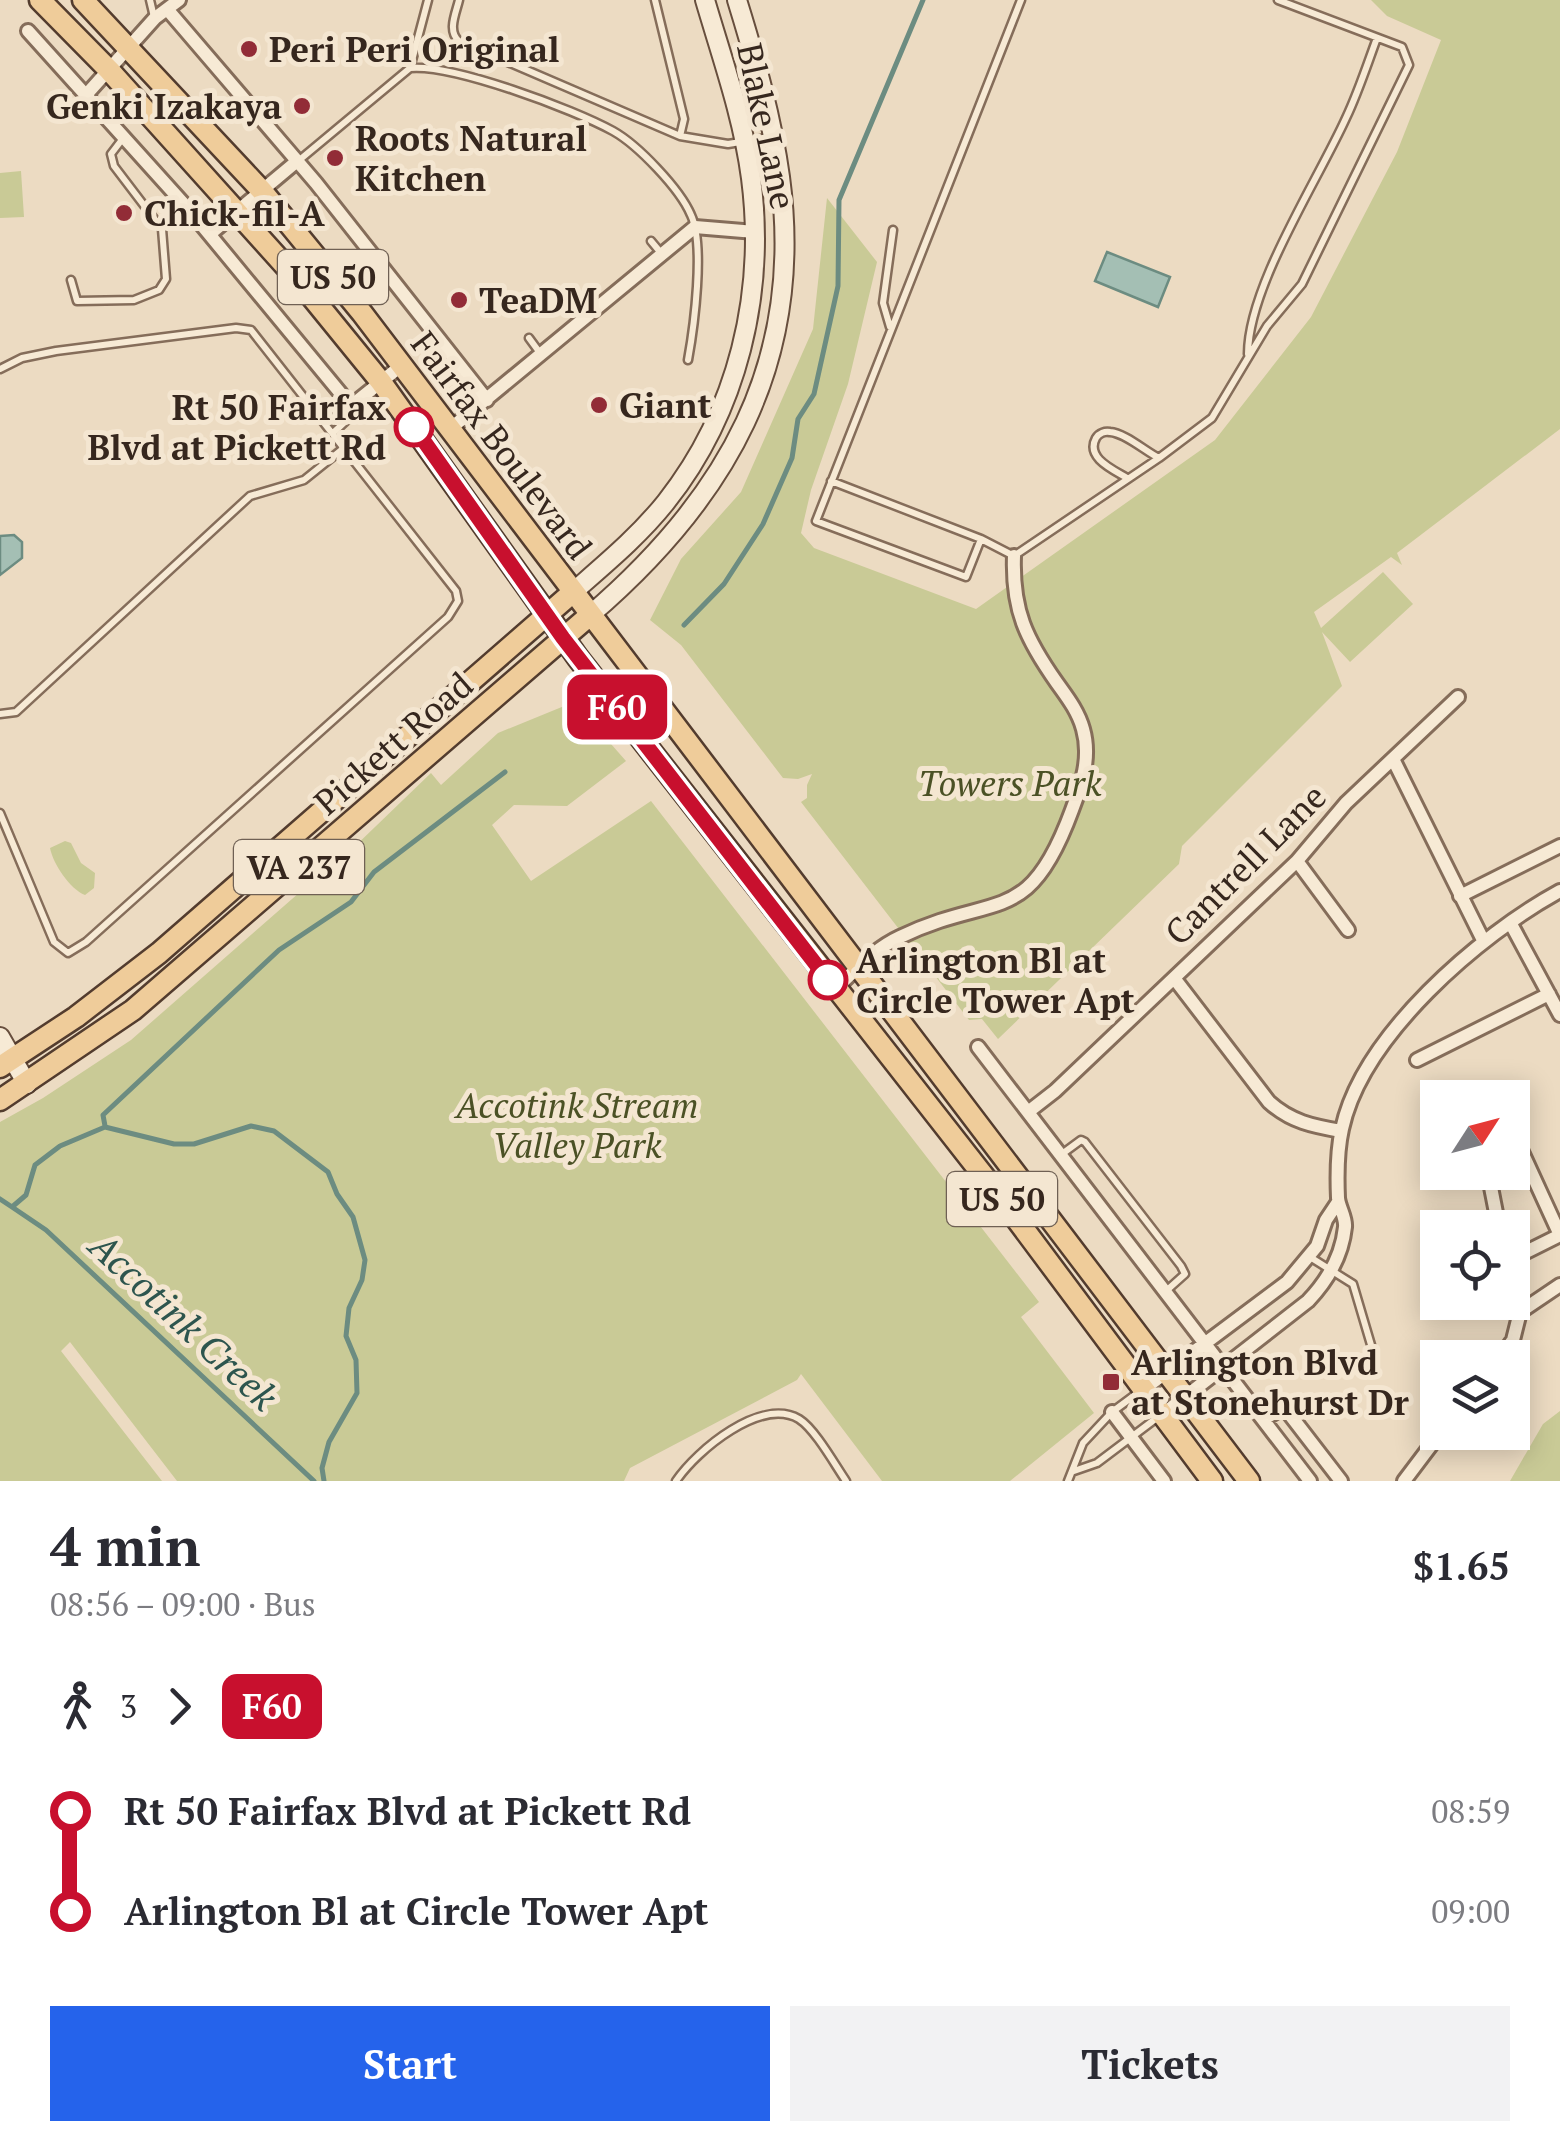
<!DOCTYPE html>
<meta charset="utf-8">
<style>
:root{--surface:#fff;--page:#f2f2f3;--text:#2b2b33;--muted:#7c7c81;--accent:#2563eb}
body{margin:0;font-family:"PT Serif",serif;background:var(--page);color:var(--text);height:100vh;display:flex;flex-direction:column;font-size:38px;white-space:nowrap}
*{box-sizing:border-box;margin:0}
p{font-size:32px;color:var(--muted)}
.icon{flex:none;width:55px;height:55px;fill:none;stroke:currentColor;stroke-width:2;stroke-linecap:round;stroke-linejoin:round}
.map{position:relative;height:1481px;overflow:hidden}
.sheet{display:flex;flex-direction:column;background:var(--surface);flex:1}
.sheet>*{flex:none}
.badge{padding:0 20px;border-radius:15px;font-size:35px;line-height:65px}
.needle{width:65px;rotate:54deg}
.fabs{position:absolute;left:1420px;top:1080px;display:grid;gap:20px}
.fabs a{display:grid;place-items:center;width:110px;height:110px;border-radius:0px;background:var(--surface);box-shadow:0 5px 25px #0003;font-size:50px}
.map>.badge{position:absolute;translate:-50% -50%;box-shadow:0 0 0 5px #fff}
.legs{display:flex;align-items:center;gap:15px;height:110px;padding:0 50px;font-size:32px}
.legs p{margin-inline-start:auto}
.overview{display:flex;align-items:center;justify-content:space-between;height:170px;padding:0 50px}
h1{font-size:55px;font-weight:700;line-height:75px}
.button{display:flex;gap:20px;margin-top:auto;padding:20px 50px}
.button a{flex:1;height:115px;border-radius:0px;background:var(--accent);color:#fff;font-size:40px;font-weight:700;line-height:115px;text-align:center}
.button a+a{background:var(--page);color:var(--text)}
ul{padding:0 50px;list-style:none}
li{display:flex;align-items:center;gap:35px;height:100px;font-size:38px}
li i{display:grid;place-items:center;width:15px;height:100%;margin:0 12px;background:currentColor}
li i::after{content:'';width:25px;height:25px;margin:-12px;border:8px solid;border-radius:50%;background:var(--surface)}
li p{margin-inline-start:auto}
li:first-child i{background:linear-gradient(#0000 50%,currentColor 0)}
li:last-child i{background:linear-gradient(currentColor 50%,#0000 0)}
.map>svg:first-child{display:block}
</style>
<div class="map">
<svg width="1560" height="1481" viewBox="0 0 1560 1481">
<rect width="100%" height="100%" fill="#ecdbc2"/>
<path fill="#c9ca96" d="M 1371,0 L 1560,0 L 1560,429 L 1397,553 L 1402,565 L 1391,557 L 1314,612 L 1321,628 L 1383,572 L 1413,604 L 1350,662 L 1322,632 L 1342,686 L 1182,846 L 1179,864 L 998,1039 L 982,1019 L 969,1020 L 801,802 L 807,798 L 807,785 L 812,774 L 798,779 L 783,778 L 681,645 L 650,620 L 681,559 L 741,492 L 813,329 L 827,198 L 877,262 L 848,384 L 811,490 L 801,533 L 814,548 L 976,609 L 1215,440 L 1311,317 L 1397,152 L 1441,40 L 1387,16 Z
M 21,171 L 24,217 L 0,218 L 0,173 Z
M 574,702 L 626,761 L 567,806 L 514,805 L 492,825 L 531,881 L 651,801 L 1039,1302 L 1021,1317 L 1094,1413 L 1010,1481 L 882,1481 L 801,1374 L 797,1380 L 630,1468 L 624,1481 L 177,1481 L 70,1342 L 61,1351 L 162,1481 L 0,1481 L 0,1122 L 43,1098 L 131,1040 L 308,885 L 320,880 L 431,773 L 441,785 L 498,733 Z
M 65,841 L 71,843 L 81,863 L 95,873 L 94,888 L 85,895 C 70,889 53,864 50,848 Z
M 1560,1411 L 1560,1481 L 1510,1481 L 1543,1424 Z"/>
<path fill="#a4bfb4" stroke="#6c8c81" stroke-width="2.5" d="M 1107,252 L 1170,277 L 1158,307 L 1095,281 Z
M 14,535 L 22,542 L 22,558 L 0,575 L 0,536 Z"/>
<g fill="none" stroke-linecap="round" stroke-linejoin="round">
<path stroke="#6c8c81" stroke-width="5" d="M 684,625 L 724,584 L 763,524 L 792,458 L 798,419 L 814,394 L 838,286 L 839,200 L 923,0
M 105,1126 L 103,1115 L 279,950 L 351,902 L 374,872 L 505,772
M 0,1199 L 12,1207 L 26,1195 L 35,1165 L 60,1146 L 105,1127 L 174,1144 L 194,1144 L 251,1126 L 274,1131 L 328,1172 L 337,1194 L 353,1217 L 365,1260 L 362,1280 L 349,1308 L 346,1336 L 356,1360 L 357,1393 L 329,1442 L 322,1468 L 324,1481
M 12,1207 L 46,1230 L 314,1481"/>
<g stroke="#856d5a" stroke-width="11">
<path id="lane" d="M 150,0 L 154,17
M 459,0 C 456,13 447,31 459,41 L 680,136 L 728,144 L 772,137
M 655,0 L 684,119 L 680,136
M 410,68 C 453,64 573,109 613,131 C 638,145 680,189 691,215 C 705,245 694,327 688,360
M 297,162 L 410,68 L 428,0
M 651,241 L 661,253
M 71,280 L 77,301 L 134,300 L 159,290 L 166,279 L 162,229 L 114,166 L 111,154 L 124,137
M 890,327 L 883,303 L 893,230
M 529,338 L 540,353
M 1248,354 C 1248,287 1317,182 1346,118 C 1358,93 1367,65 1377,38
M 0,369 L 22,358 L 56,351 L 236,328 L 251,330 L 456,591 L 458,601 L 448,617 L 86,942 L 68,953 L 54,942 L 0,813
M 321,418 L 336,405 L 351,406 L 348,419 L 333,433
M 1127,478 C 1114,470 1085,458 1096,438 C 1099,433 1105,431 1110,432 C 1125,433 1145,451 1159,458
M 831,481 L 981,539 L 1014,556 L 1159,458 L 1212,418 L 1267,326 L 1302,284 L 1409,65 L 1402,47 L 1278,0
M 981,539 L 966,577 L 816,521 L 1021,0
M 0,714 L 16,712 L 250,496 L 304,480 L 345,447
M 1062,1154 L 1081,1140 L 1085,1142 L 1181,1266 L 1185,1274 L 1166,1291
M 1310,1257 L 1353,1284 L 1374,1355
M 1074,1471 L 1097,1463 L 1158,1417
M 676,1481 C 697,1450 761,1397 799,1419 C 815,1429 835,1465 846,1481
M 1068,1481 L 1083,1443 L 1112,1412 L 1139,1392"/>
</g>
<g stroke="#856d5a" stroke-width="18">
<path id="street" d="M 167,9 L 316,183 L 487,400
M 28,31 L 191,212 L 351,406 L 402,365
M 86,95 L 155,18 L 179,0
M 210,234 L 296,162
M 450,429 L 695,227 L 755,232
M 1393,759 L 1484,942
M 1297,861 L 1348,930
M 1460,896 L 1560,846
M 1511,924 L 1560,1015
M 1174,978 L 1269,1102 C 1291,1122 1313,1126 1341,1131
M 835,989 C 856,970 874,949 900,937 C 995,891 1028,930 1072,810 C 1082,784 1091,757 1083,729 C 1078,711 1067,697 1057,683 C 1026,639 1012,610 1014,556
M 978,1047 L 1310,1481
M 1417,1060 L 1549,994
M 1028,1112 L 1055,1091 L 1297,861 L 1346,803 L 1458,697
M 1512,1153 L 1522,1152 L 1560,1235 L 1512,1259
M 1488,1172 L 1499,1228
M 1512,1285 L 1520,1312
M 1500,1358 L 1513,1340 L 1520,1312 L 1560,1285
M 1144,1389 L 1287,1282 L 1317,1246 L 1326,1220 L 1338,1202
M 1112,1412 L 1164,1481
M 1163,1414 L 1308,1301 C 1327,1281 1342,1256 1345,1227 C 1346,1217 1339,1208 1338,1198 C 1337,1175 1337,1151 1342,1129 C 1362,1036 1479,935 1560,891
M 1264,1419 L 1284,1407 L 1341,1481
M 1404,1481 L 1441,1432"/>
</g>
<g stroke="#674e3d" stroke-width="22">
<path id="secondary" d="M 572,593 C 605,564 638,537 666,502 C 738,411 766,293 751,178 C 743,117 722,58 705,0
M 589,616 C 726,499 805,363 780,177 C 772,118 755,58 737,0
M 0,1037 L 27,1084"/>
</g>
<g stroke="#533c2e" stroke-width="25">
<path id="primary" d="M 40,0 L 109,70 L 298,280 L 381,382 L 578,658 L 997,1193 L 1212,1481
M 83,0 L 262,191 L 362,313 L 1249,1481
M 0,1067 L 76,1017 L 159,953 L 572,593
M 0,1100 L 133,1010 L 589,616"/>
</g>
<use href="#lane" stroke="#f7ead5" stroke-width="6"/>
<use href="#street" stroke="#f7ead5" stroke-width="12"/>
<use href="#secondary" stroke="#f7ead5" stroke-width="18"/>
<use href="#primary" stroke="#efcc9a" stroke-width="20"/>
</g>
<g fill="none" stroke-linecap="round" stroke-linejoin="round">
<g stroke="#fff" stroke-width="22">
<path id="line-1" d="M 414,427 L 563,638 L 828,980"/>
</g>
<use href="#line-1" stroke="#c8102e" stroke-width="15"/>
</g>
<g fill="#922c37" stroke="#f4e6d1" stroke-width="4">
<circle cx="249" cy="49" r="10"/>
<circle cx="302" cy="106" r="10"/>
<circle cx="335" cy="158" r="10"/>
<circle cx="124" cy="213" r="10"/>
<circle cx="459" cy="300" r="10"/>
<circle cx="599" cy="405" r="10"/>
<rect x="1101" y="1372" width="20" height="20" rx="5"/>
</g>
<g fill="#fff" stroke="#c8102e" stroke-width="5">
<circle cx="414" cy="427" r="18"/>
<circle cx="828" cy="980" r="18"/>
</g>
<g text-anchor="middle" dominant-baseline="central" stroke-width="10" stroke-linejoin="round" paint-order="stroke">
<g fill="#f4e6d1" stroke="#6f6054" stroke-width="2.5">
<rect x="278" y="250" width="110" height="54" rx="8"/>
<rect x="234" y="840" width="130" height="54" rx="8"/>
<rect x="947" y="1172" width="110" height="54" rx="8"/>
</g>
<g font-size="32" font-weight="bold" fill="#36271e">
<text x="333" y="277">US 50</text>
<text x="299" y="867">VA 237</text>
<text x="1002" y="1199">US 50</text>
</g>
<g font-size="35" font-weight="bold" fill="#36271e" stroke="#f4e6d1" text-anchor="start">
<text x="269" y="49">Peri Peri Original</text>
<text x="282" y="106" text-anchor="end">Genki Izakaya</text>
<text x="355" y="138">Roots Natural<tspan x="355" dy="40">Kitchen</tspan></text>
<text x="144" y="213">Chick-fil-A</text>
<text x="479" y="300">TeaDM</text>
<text x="619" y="405">Giant</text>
<text x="1131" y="1362">Arlington Blvd<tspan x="1131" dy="40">at Stonehurst Dr</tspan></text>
</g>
<g font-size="35" fill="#36271e" stroke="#f4e6d1">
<text transform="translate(767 126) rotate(78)">Blake Lane</text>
<text transform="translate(502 445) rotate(53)">Fairfax Boulevard</text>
<text transform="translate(393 743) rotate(-41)">Pickett Road</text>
<text transform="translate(1245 864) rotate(-45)">Cantrell Lane</text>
</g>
<g font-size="35" font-weight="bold" fill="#36271e" stroke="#f4e6d1" text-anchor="end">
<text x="386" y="407">Rt 50 Fairfax<tspan x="386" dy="40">Blvd at Pickett Rd</tspan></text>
<text x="856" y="960" text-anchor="start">Arlington Bl at<tspan x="856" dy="40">Circle Tower Apt</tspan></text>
</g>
<g font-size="35" font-style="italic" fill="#4b5125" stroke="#f4e6d1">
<text x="1010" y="783">Towers Park</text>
<text x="577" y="1105">Accotink Stream<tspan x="577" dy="40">Valley Park</tspan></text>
</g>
<g font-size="38" font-style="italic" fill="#2d554e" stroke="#f4e6d1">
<text transform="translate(184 1321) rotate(43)">Accotink Creek</text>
</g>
</g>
</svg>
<div class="fabs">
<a><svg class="needle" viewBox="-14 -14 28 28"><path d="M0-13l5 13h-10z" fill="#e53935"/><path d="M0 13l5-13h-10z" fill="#7c7c81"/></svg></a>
<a><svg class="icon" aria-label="locate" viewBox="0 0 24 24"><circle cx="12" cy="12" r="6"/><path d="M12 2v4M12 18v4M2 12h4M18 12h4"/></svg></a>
<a><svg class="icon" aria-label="layers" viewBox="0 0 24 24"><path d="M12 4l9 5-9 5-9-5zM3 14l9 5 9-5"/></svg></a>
</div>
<b class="badge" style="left:617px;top:707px;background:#c8102e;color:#fff">F60</b>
</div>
<section class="sheet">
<div class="overview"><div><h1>4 min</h1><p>08:56 – 09:00 · Bus</p></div><b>$1.65</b></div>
<div class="legs"><svg class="icon" aria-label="walk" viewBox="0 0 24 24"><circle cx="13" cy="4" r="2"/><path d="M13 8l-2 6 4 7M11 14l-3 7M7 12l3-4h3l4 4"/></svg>3<svg class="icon" aria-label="forward" viewBox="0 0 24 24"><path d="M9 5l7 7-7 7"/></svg><b class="badge" style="background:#c8102e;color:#fff">F60</b></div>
<ul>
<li><i style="color:#c8102e"></i><b>Rt 50 Fairfax Blvd at Pickett Rd</b><p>08:59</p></li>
<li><i style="color:#c8102e"></i><b>Arlington Bl at Circle Tower Apt</b><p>09:00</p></li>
</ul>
<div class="button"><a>Start</a><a>Tickets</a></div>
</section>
